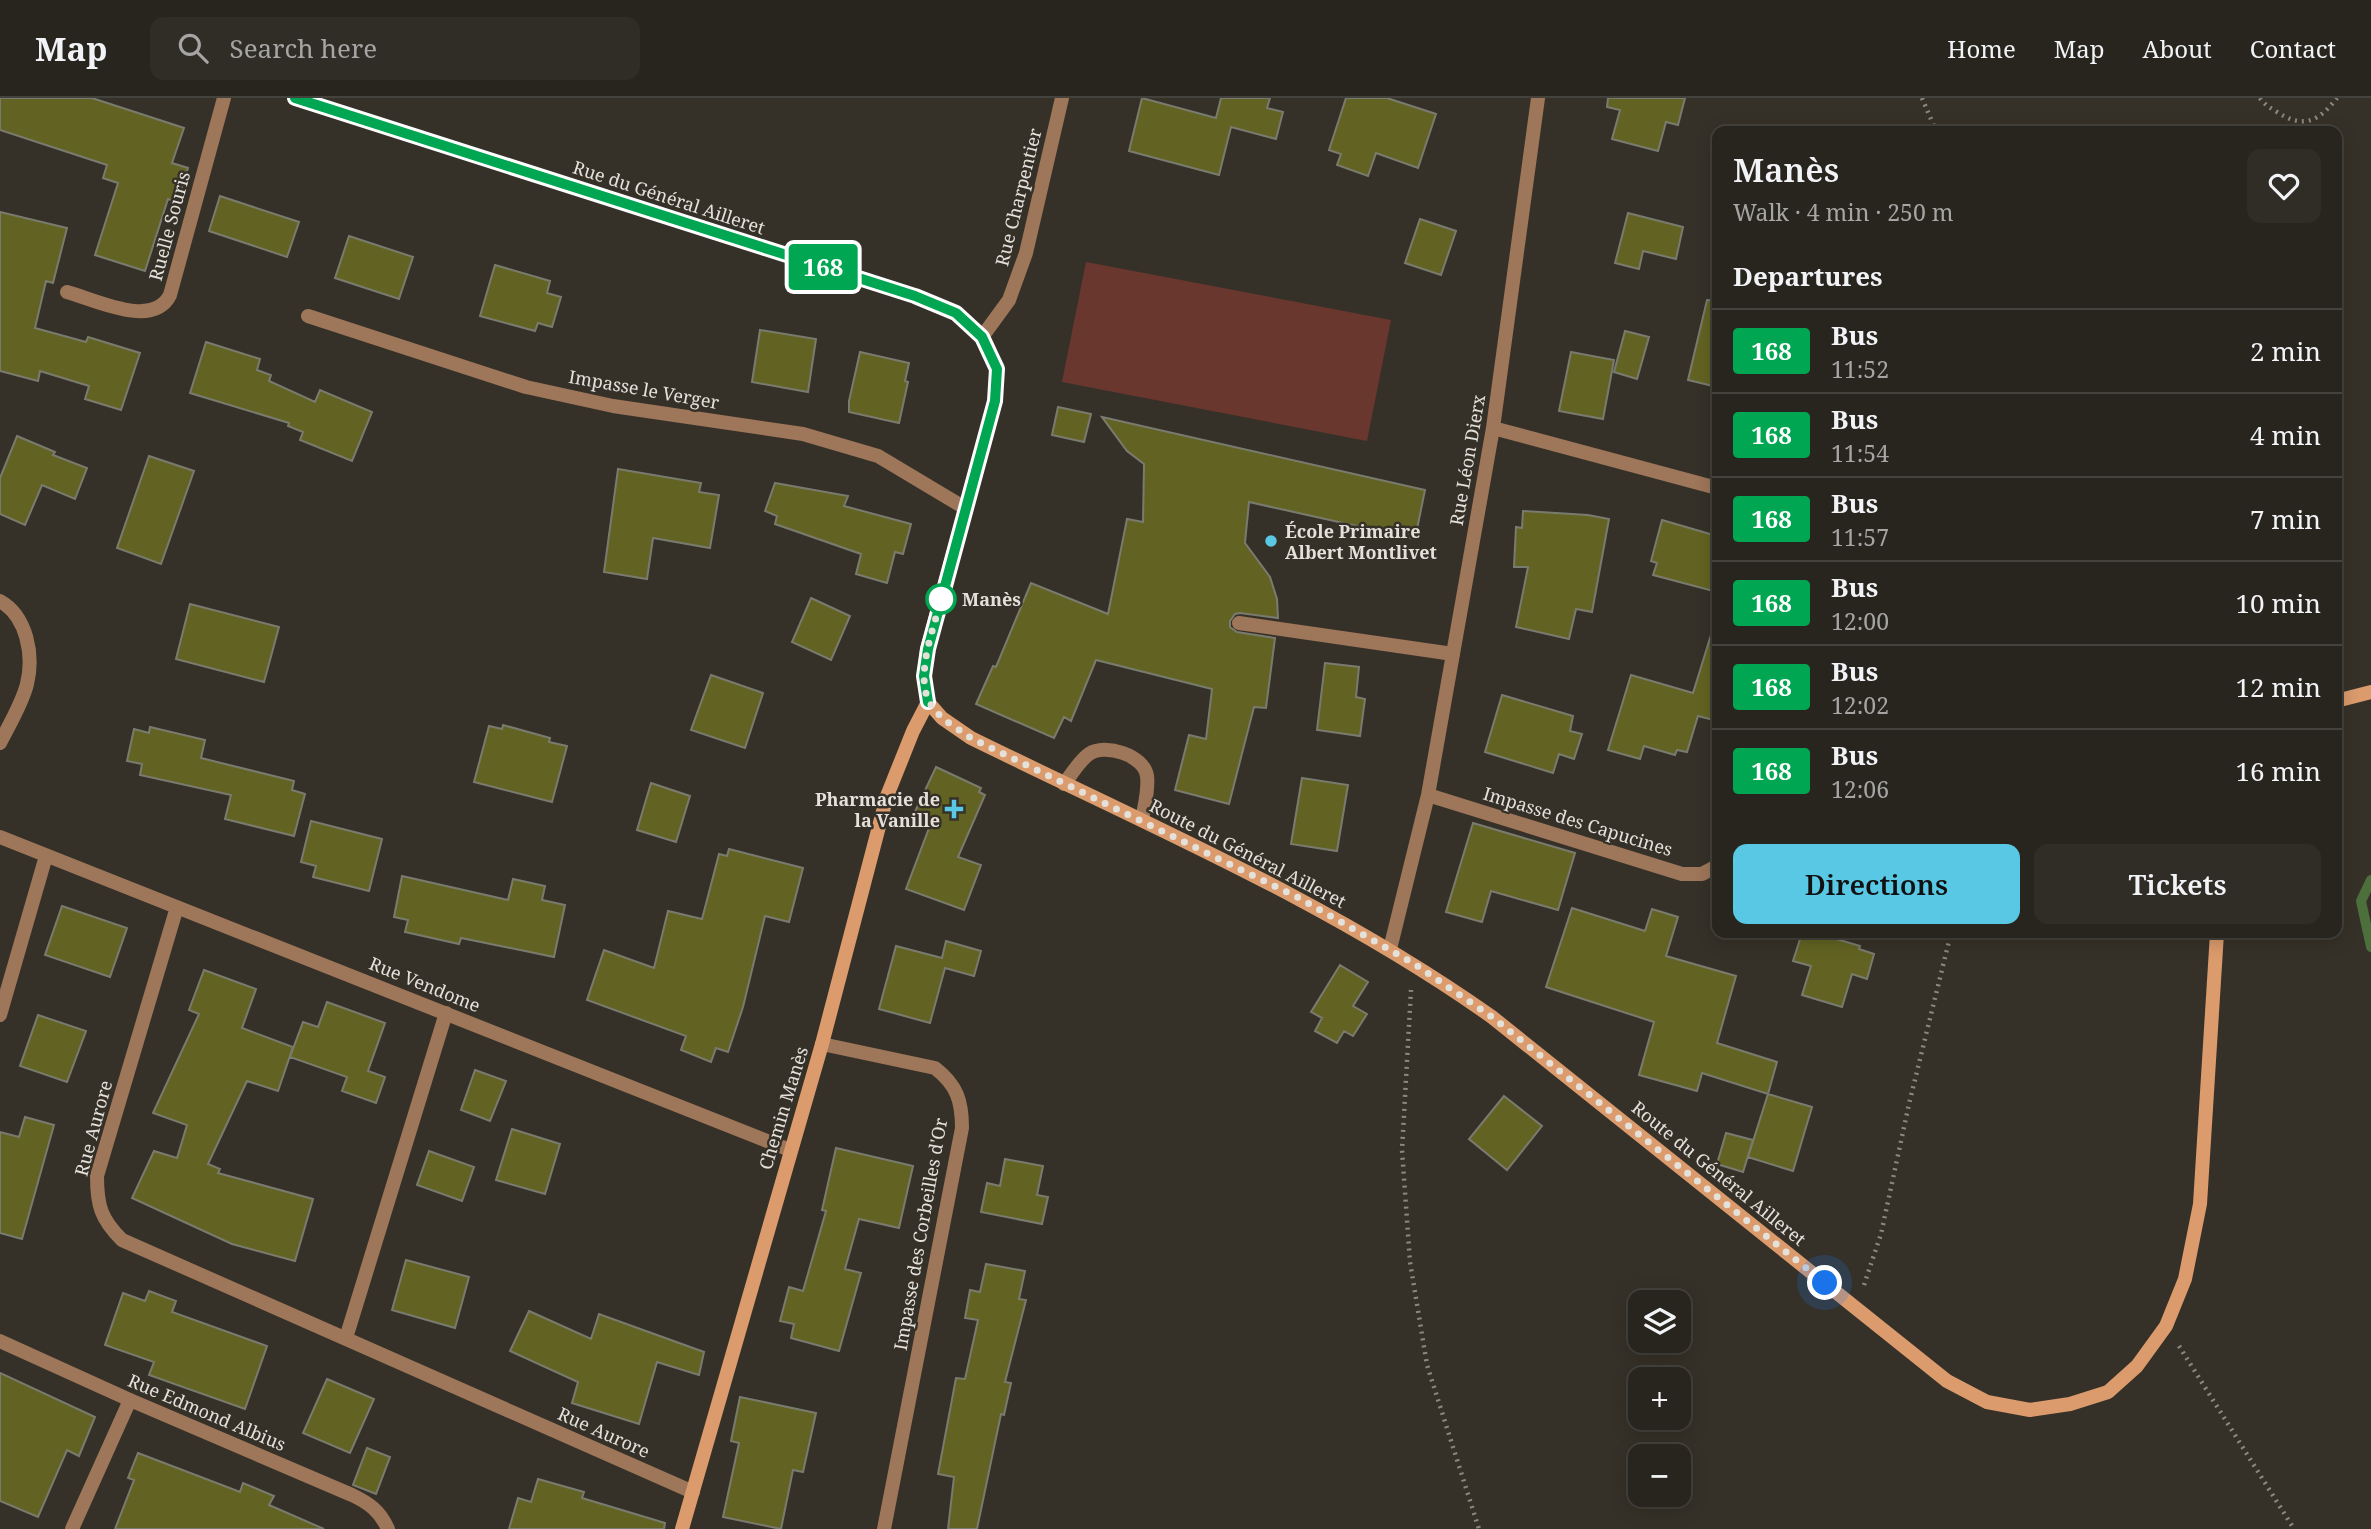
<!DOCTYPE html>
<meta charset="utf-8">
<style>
:root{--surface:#28251e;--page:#302d27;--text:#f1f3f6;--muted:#a5a5a4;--line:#44423c;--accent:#58c8e4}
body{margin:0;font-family:"Noto Serif",serif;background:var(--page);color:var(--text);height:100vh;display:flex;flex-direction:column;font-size:26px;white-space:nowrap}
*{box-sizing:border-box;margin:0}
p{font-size:23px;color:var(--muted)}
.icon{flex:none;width:38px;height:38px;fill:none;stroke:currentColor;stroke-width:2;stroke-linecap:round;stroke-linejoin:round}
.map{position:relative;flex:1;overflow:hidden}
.sheet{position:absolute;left:1712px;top:28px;width:630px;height:812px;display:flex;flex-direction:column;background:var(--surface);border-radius:14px;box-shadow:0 4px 18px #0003,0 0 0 2px var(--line)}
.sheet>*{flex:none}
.badge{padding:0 14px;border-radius:5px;font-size:24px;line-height:46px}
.buttons{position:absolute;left:1628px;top:1192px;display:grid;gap:14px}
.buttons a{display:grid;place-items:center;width:63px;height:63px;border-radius:14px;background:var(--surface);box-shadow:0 4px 18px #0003,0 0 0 2px var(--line);font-size:35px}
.you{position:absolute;width:35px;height:35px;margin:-18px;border:5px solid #fff;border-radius:50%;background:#1a73e8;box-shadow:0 0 0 10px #1a73e833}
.map>.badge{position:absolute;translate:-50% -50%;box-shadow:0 0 0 4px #fff}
h2{padding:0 21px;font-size:26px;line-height:63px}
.round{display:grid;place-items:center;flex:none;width:74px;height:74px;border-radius:14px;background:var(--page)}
.overview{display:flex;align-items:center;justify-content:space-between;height:119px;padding:0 21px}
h1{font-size:33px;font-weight:600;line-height:52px}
.action{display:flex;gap:14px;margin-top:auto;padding:14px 21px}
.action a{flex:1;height:80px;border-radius:14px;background:var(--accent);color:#111;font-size:28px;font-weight:600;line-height:80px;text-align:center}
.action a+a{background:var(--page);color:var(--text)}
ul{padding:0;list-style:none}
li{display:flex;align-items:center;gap:21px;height:84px;padding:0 21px;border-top:2px solid var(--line)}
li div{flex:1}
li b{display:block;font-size:26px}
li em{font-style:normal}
li .badge{min-width:77px;font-weight:700;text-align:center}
header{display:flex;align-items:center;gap:42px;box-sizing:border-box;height:98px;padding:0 35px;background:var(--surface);border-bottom:2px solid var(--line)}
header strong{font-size:33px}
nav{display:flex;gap:38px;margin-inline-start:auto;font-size:24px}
.search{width:490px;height:63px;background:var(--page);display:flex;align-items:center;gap:18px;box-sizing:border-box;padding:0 24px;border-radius:14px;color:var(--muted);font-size:26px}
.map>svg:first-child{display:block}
</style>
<header>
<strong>Map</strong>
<div class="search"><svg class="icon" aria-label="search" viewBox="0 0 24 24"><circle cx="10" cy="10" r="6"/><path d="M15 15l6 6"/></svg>Search here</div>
<nav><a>Home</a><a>Map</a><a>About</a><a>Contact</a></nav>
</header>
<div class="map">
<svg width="2371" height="1431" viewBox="0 0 2371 1431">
<rect width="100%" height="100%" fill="#363128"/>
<path fill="#6a372f" d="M 1086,164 L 1391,222 L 1367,343 L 1062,284 Z"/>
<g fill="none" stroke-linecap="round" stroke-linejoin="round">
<path stroke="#4c6f3c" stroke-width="10" d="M 2371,782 L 2361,803 L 2371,849"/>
</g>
<path fill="#626322" stroke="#7a7b6f" stroke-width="2" d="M 0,0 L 92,0 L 184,30 L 172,65 L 188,70 L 177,104 L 168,101 L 145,173 L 95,157 L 118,85 L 103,80 L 107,67 L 0,32 Z
M 1142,0 L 1216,20 L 1221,0 L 1270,0 L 1267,10 L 1283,14 L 1276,41 L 1231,29 L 1219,77 L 1129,53 Z
M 1346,0 L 1387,0 L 1436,16 L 1418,70 L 1376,55 L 1368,78 L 1337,67 L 1341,56 L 1329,52 Z
M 1608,0 L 1685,0 L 1678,27 L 1666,24 L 1658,53 L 1612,41 L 1620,12 L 1607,9 Z
M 220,98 L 299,124 L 287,159 L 209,133 Z
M 0,114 L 67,130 L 53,185 L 46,183 L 35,230 L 86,244 L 88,239 L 140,255 L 121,312 L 85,301 L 89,288 L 40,273 L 38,283 L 0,273 Z
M 1628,115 L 1683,129 L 1676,161 L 1643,153 L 1639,171 L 1615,165 Z
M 1420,121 L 1456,133 L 1441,177 L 1405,165 Z
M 349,138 L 413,159 L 399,201 L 335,180 Z
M 495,167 L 550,183 L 547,195 L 561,199 L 552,229 L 538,225 L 535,233 L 480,218 Z
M 1707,202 L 1717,203 L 1717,289 L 1688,282 Z
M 760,232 L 816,241 L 808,294 L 752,284 Z
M 1625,233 L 1649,239 L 1637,281 L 1614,274 Z
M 206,244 L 260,261 L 257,272 L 271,277 L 269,283 L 315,304 L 320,292 L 372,314 L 352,363 L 300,342 L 303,334 L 288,328 L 289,325 L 190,295 Z
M 860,254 L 909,265 L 905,283 L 908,284 L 899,325 L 849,314 L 849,303 Z
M 1571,254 L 1614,262 L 1603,321 L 1559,313 Z
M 1058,309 L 1091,316 L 1084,344 L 1052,337 Z
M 1102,319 L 1425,392 L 1415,441 L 1249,404 L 1245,445 L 1270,479 L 1277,501 L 1278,520 L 1240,515 L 1235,516 L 1230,523 L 1230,529 L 1237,534 L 1275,540 L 1266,610 L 1254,609 L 1229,706 L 1175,692 L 1189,637 L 1206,641 L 1212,591 L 1096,562 L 1071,623 L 1064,619 L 1054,640 L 976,606 L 993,568 L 996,569 L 1031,485 L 1108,516 L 1127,421 L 1143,424 L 1144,366 L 1127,353 Z
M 17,338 L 55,354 L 53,357 L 87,370 L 75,401 L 42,387 L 25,427 L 0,416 L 0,380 Z
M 149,358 L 194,373 L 161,466 L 117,450 Z
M 618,371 L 701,385 L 699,394 L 719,397 L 710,450 L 653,440 L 647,481 L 604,474 Z
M 775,385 L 848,398 L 844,408 L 911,426 L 903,456 L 895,454 L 887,485 L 856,476 L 861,456 L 775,426 L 777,418 L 765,413 Z
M 1523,413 L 1588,417 L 1609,421 L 1592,514 L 1576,511 L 1569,541 L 1516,529 L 1528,469 L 1514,469 L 1516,429 L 1522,430 Z
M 1662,422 L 1717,438 L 1717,494 L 1653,477 L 1657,465 L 1651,463 Z
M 811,500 L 850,518 L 831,562 L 792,544 Z
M 190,506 L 279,529 L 264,584 L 176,561 Z
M 1711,537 L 1717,538 L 1717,623 L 1698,618 L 1687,654 L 1677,652 L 1675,657 L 1644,648 L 1640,661 L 1608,652 L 1631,577 L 1693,595 Z
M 1325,565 L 1359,569 L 1356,599 L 1365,601 L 1360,638 L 1317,632 Z
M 711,577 L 763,595 L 745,650 L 691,632 Z
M 1502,597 L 1573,618 L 1570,633 L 1582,636 L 1574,661 L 1559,656 L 1553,675 L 1485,654 Z
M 503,627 L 550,640 L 549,644 L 567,648 L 552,704 L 474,684 L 489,628 L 502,631 Z
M 150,629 L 205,642 L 201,660 L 294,683 L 292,692 L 305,696 L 294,738 L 225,721 L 231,697 L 140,677 L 142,666 L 127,663 L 134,631 L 149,635 Z
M 936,669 L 981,690 L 979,694 L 985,697 L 958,759 L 981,767 L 964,812 L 906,791 L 929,730 L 911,722 Z
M 1302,680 L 1348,687 L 1337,753 L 1291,746 Z
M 651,685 L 690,698 L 676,744 L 637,732 Z
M 311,723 L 382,741 L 369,793 L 313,779 L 316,768 L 301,764 Z
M 1473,725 L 1575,755 L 1558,812 L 1491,793 L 1482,824 L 1446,814 Z
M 729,751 L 803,770 L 789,824 L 765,818 L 743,909 L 728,954 L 716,950 L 711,964 L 681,952 L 686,938 L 587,902 L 604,852 L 654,870 L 668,813 L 702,821 L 719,756 L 727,758 Z
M 402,778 L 508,802 L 513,781 L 545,788 L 542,802 L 565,807 L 554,859 L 461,840 L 459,846 L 405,834 L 408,822 L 394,819 Z
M 62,808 L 127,830 L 110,879 L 45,857 Z
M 1572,810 L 1645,833 L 1652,811 L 1678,819 L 1666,858 L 1736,878 L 1717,945 L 1777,964 L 1768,996 L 1702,975 L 1697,993 L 1639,977 L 1654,924 L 1546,889 Z
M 1802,835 L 1816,835 L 1860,848 L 1859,851 L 1874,856 L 1867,881 L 1852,876 L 1842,909 L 1802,897 L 1811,868 L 1793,863 Z
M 946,843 L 981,853 L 974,878 L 945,870 L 930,925 L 879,911 L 896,848 L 942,860 Z
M 1340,867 L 1368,884 L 1353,908 L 1367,916 L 1353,938 L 1344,933 L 1337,945 L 1315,933 L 1322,920 L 1311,914 Z
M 204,872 L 256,891 L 242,930 L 293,949 L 278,993 L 247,983 L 208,1066 L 220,1071 L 218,1075 L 313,1101 L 295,1163 L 232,1146 L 132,1100 L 154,1053 L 177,1060 L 187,1027 L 153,1015 L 199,916 L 189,912 Z
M 327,904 L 385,925 L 368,973 L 385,979 L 376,1005 L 342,993 L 347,979 L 290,959 L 303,924 L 318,929 Z
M 38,917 L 86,933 L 67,984 L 20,968 Z
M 475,972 L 506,983 L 490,1023 L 461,1012 Z
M 1768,996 L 1812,1009 L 1793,1073 L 1748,1059 Z
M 1504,998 L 1542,1028 L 1507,1072 L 1469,1041 Z
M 25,1019 L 54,1027 L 22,1141 L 0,1135 L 0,1034 L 19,1039 Z
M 512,1031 L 560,1046 L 545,1096 L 496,1082 Z
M 1726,1035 L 1753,1042 L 1743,1074 L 1717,1066 Z
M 836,1050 L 913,1068 L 899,1130 L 859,1121 L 845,1171 L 861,1175 L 839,1253 L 791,1240 L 794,1226 L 780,1223 L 789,1189 L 803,1193 L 826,1113 L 822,1112 Z
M 429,1053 L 474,1069 L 462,1103 L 417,1087 Z
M 1005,1061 L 1043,1068 L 1037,1097 L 1048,1099 L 1042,1126 L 981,1114 L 987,1085 L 1000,1088 Z
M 406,1162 L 469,1179 L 455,1230 L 392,1212 Z
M 986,1166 L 1025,1173 L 1019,1201 L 1026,1202 L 1005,1284 L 1011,1285 L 1004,1317 L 1001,1316 L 977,1431 L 948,1431 L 954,1379 L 938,1376 L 956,1280 L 965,1281 L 978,1222 L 965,1220 L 970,1192 L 980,1194 Z
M 149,1193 L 176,1203 L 172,1214 L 267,1248 L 245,1311 L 149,1277 L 154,1264 L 105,1247 L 123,1195 L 145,1203 Z
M 529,1213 L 591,1241 L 599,1216 L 704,1254 L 699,1277 L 657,1264 L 639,1326 L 572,1305 L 578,1284 L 510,1253 Z
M 0,1275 L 95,1319 L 79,1358 L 67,1352 L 38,1419 L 0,1403 Z
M 327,1281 L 374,1301 L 350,1355 L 303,1335 Z
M 740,1299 L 816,1315 L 803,1374 L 793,1372 L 781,1431 L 723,1419 L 739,1345 L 731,1343 Z
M 367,1350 L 390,1359 L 376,1396 L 353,1387 Z
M 138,1355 L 240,1394 L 243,1385 L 274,1398 L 269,1407 L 324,1431 L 115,1431 L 134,1382 L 128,1380 Z
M 538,1381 L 584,1394 L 582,1400 L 665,1425 L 664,1431 L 509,1431 L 518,1400 L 531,1404 Z"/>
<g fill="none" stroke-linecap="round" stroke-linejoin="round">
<path stroke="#8c8880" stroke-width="4.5" stroke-dasharray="2 5" stroke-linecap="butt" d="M 1922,0 L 1936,33
M 2260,0 C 2264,6 2270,10 2277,14 C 2303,31 2318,24 2337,0
M 1411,892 L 1402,1052 L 1410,1164 L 1427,1267 L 1479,1431
M 1864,1187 L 1881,1136 L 1909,1006 L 1951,835
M 2179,1248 L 2294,1431"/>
<path stroke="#9e7659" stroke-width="14" d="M 1239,525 L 1453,556
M 1064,686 C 1072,676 1079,663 1089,656 C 1105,645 1144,657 1147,678 C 1149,692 1144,709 1142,722"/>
<path stroke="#9e7659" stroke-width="14" d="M 67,194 C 96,202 153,231 170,197 L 224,0
M 308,218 L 526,289 L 613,308 L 803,336 L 878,358 L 965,410
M 982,239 L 1009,202 L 1026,155 L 1062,0
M 1493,330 L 1717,390
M 0,503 C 27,518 34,557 27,586 C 22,606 9,627 0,645
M 1428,697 L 1682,776 L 1702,776 L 1717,768
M 0,739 L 790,1052
M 177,809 L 97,1078 C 97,1108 101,1121 122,1142 L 693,1394
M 1390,851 L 1428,697 L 1493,330 L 1538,0
M 0,917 L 46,758
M 822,946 L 935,970 C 957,987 962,1003 962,1030 L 884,1431
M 346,1240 L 446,915
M 0,1243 L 130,1302 L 352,1397 C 369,1405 380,1413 388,1431
M 72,1431 L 130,1302"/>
<path stroke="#db9b6c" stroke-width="14" d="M 295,0 L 915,198 L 956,215 L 982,239 L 997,271 L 995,303 L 927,551 L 924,578 L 928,604
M 2336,603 L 2371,594
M 928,604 L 942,620 L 971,640 C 1148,727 1330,804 1492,919 L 1947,1283 L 1987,1304 L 2030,1312 L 2070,1306 L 2108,1294 L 2137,1268 L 2166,1228 L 2185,1181 L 2200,1106 L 2217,835
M 682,1431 L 822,946 L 887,698 L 913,633 L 928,604"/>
</g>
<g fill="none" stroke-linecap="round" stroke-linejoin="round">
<g stroke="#fff" stroke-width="16">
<path id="line" d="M 295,0 L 915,198 L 956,215 L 982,239 L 997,271 L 995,303 L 928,551 L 924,578 L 928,604"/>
</g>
<use href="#line" stroke="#00a651" stroke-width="10"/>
<path stroke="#e4e1db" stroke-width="7" stroke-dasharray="0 12.6" d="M 941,501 L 942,499 C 935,526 914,578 930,605 C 939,621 957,630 971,640 L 1297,799 L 1413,865 L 1492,919 L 1825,1185"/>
</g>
<g fill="#58c8e4" stroke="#363128" stroke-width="2.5">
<circle cx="1271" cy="443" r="7"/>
<path d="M950.5 700.5h7v7h7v7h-7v7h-7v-7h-7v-7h7z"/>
</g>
<circle fill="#fff" stroke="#00a651" stroke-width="3.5" cx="941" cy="501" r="14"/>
<g text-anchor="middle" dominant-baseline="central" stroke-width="5" stroke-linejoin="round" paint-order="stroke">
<g font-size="18" fill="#e4e1db" stroke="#363128">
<text transform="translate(669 99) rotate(18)">Rue du Général Ailleret</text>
<text transform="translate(1018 99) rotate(-76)">Rue Charpentier</text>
<text transform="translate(169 128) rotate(-75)">Ruelle Souris</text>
<text transform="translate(644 291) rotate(10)">Impasse le Verger</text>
<text transform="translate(1467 362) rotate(-80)">Rue Léon Dierx</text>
<text transform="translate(1578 723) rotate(17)">Impasse des Capucines</text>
<text transform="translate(1248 755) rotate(27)">Route du Général Ailleret</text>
<text transform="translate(425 886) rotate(22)">Rue Vendome</text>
<text transform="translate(783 1010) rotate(-73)">Chemin Manès</text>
<text transform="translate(93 1030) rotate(-75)">Rue Aurore</text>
<text transform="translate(1719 1075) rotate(39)">Route du Général Ailleret</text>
<text transform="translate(920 1136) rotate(-80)">Impasse des Corbeilles d'Or</text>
<text transform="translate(207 1314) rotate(23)">Rue Edmond Albius</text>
<text transform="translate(604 1334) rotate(24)">Rue Aurore</text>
</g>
<g font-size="18" font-weight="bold" fill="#e4e1db" stroke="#363128" text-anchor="start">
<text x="1285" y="433">École Primaire<tspan x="1285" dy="21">Albert Montlivet</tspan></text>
<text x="940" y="701" text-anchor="end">Pharmacie de<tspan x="940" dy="21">la Vanille</tspan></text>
</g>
<g font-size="18" font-weight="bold" fill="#e4e1db" stroke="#363128" text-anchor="start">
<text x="962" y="501">Manès</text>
</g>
</g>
</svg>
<div class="buttons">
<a><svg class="icon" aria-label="layers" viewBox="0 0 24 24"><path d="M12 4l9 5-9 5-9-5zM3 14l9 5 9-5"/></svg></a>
<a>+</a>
<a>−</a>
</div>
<div class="you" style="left:1825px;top:1185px"></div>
<b class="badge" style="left:823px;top:169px;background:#00a651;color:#fff">168</b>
<section class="sheet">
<div class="overview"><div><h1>Manès</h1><p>Walk · 4 min · 250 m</p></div><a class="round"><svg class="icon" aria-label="heart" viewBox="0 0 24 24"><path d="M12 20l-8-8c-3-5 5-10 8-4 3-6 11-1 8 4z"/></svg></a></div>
<h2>Departures</h2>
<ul>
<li><span class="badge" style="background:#00a651;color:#fff">168</span><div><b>Bus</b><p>11:52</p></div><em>2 min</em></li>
<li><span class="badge" style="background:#00a651;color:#fff">168</span><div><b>Bus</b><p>11:54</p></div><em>4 min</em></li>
<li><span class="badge" style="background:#00a651;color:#fff">168</span><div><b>Bus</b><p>11:57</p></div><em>7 min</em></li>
<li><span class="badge" style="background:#00a651;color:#fff">168</span><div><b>Bus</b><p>12:00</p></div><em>10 min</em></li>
<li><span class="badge" style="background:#00a651;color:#fff">168</span><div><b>Bus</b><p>12:02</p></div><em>12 min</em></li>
<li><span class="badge" style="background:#00a651;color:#fff">168</span><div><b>Bus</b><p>12:06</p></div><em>16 min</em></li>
</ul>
<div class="action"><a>Directions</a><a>Tickets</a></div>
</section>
</div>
